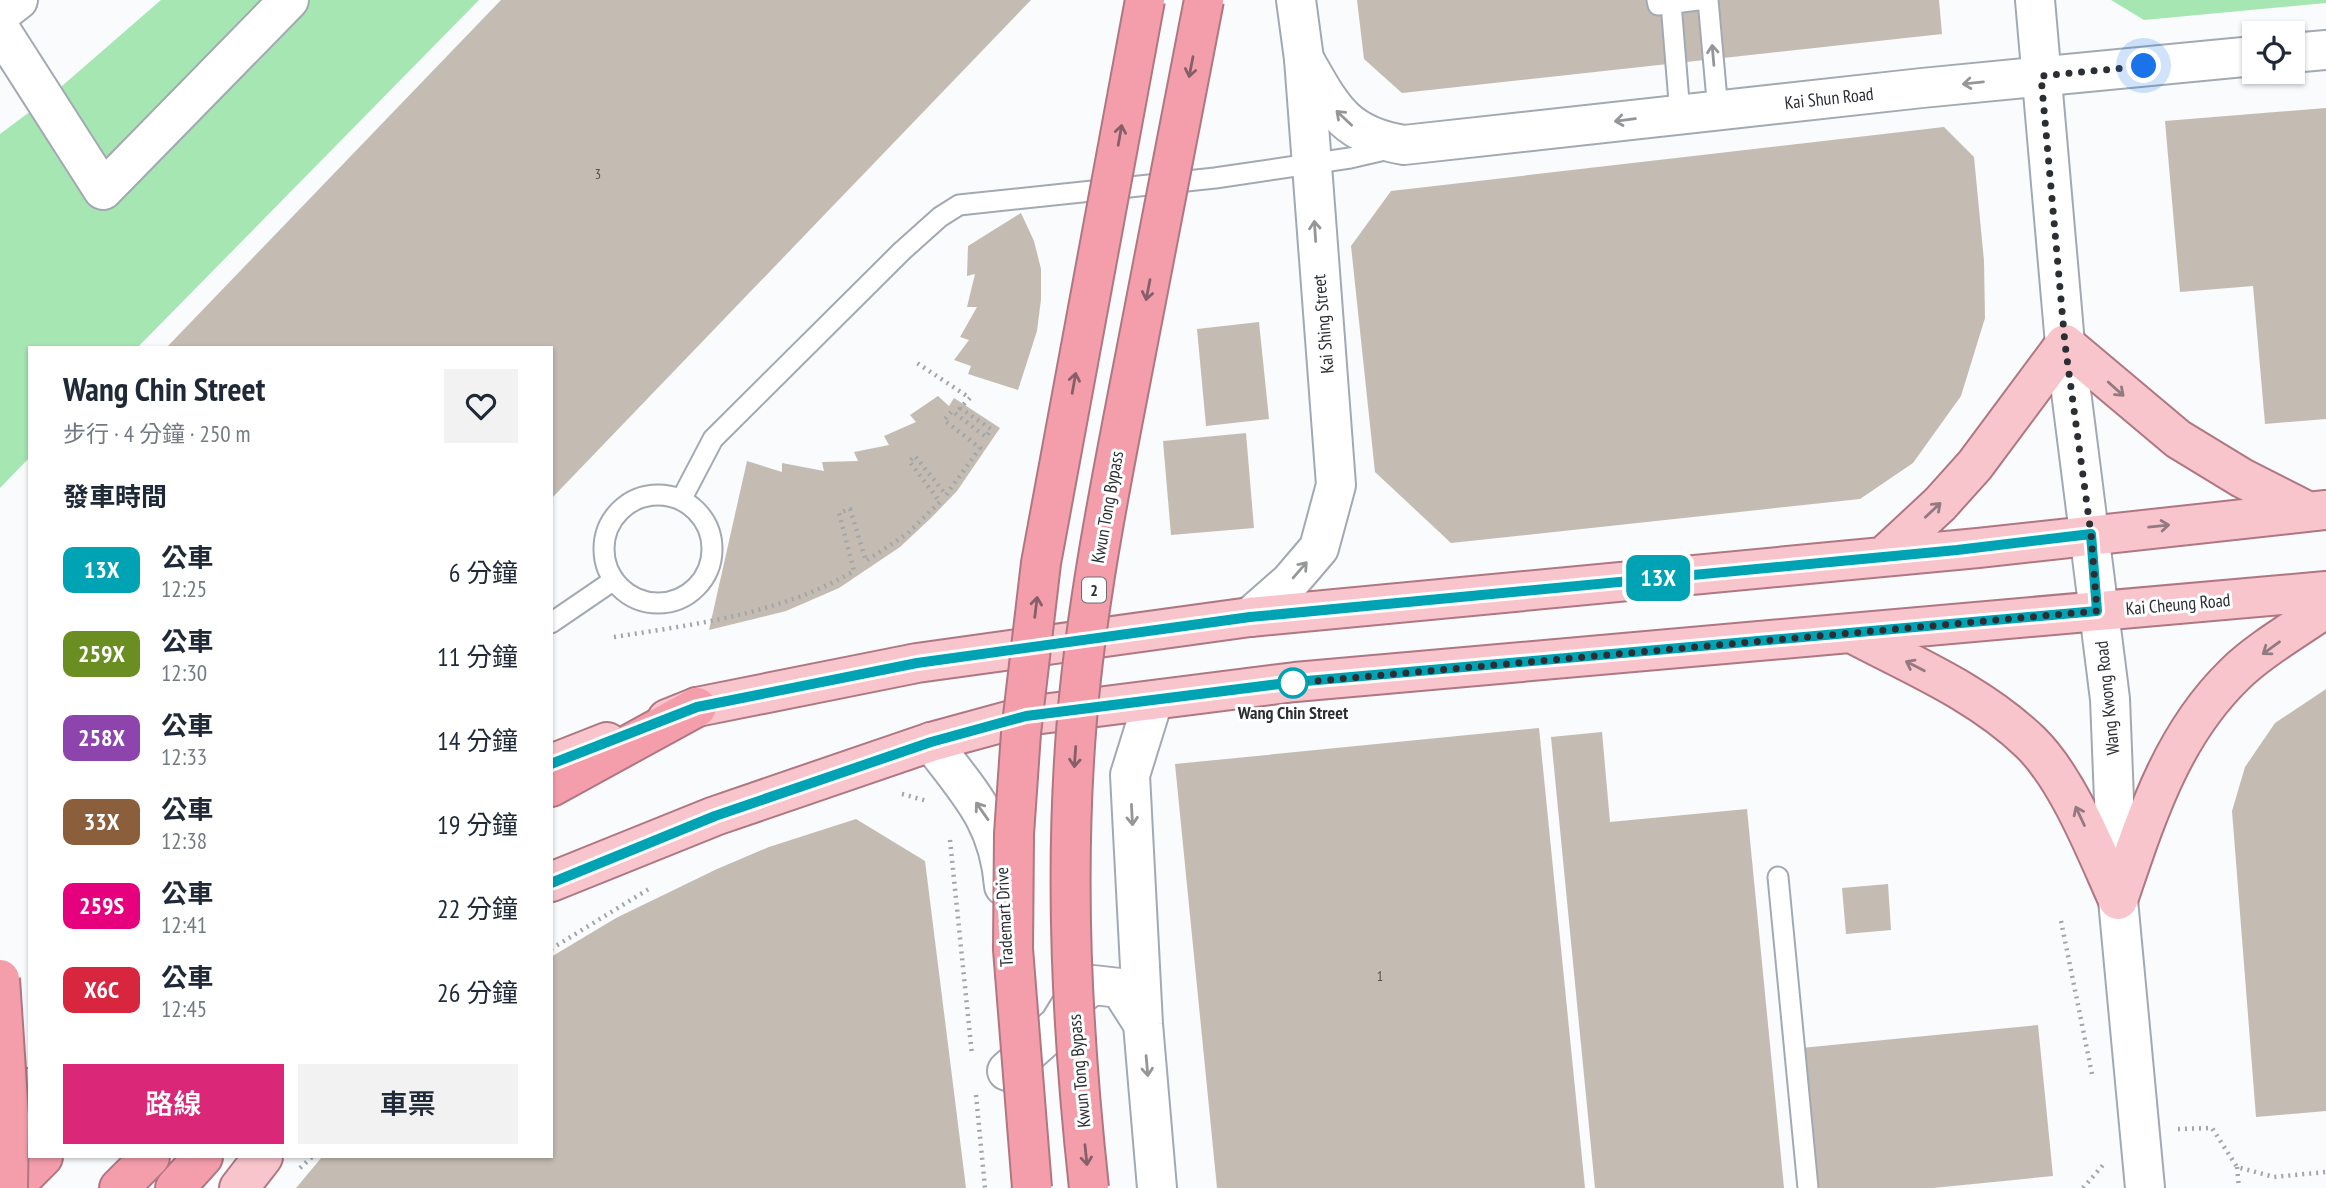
<!DOCTYPE html>
<html lang="zh-TW">
<meta charset="utf-8">
<style>
:root{--surface:#fff;--page:#f2f2f3;--text:#1f2937;--muted:#747a83;--accent:#db2777}
body{margin:0;font-family:"PT Sans Narrow","Noto Sans TC",sans-serif;background:var(--page);color:var(--text);height:100vh;display:flex;flex-direction:column;font-size:26px;white-space:nowrap}
*{box-sizing:border-box;margin:0}
p{font-size:23px;color:var(--muted)}
.icon{flex:none;width:38px;height:38px;fill:none;stroke:currentColor;stroke-width:2;stroke-linecap:round;stroke-linejoin:round}
.map{position:relative;flex:1;overflow:hidden}
.sheet{position:absolute;left:28px;top:346px;width:525px;height:812px;display:flex;flex-direction:column;background:var(--surface);border-radius:0px;box-shadow:0 2px 5px #0004}
.sheet>*{flex:none}
.badge{padding:0 14px;border-radius:10px;font-size:24px;line-height:46px}
.buttons{position:absolute;left:2242px;top:21px;display:grid;gap:14px}
.buttons a{display:grid;place-items:center;width:63px;height:63px;border-radius:0px;background:var(--surface);box-shadow:0 2px 5px #0004;font-size:35px}
.you{position:absolute;width:35px;height:35px;margin:-18px;border:5px solid #fff;border-radius:50%;background:#1a73e8;box-shadow:0 0 0 10px #1a73e833}
.map>.badge{position:absolute;translate:-50% -50%;box-shadow:0 0 0 4px #fff}
h2{padding:0 35px;font-size:26px;line-height:63px}
.round{display:grid;place-items:center;flex:none;width:74px;height:74px;border-radius:0px;background:var(--page)}
.headline{display:flex;align-items:center;justify-content:space-between;height:119px;padding:0 35px}
h1{font-size:33px;font-weight:600;line-height:52px}
.cta{display:flex;gap:14px;margin-top:auto;padding:14px 35px}
.cta a{flex:1;height:80px;border-radius:0px;background:var(--accent);color:#fff;font-size:28px;font-weight:600;line-height:80px;text-align:center}
.cta a+a{background:var(--page);color:var(--text)}
ul{padding:0;list-style:none}
li{display:flex;align-items:center;gap:21px;height:84px;padding:0 35px}
li div{flex:1}
li b{display:block;font-size:26px}
li em{font-style:normal}
li .badge{min-width:77px;font-weight:700;text-align:center}
.map>svg:first-child{display:block}
</style>
<div class="map">
<svg width="2326" height="1188" viewBox="0 0 2326 1188">
<rect width="100%" height="100%" fill="#f9fbfd"/>
<path fill="#a5e6b2" d="M 161,0 L 479,0 L 137,348 L 30,348 L 30,457 L 0,488 L 0,134 L 47,99 Z
M 2111,0 L 2326,0 L 2326,3 L 2144,20 Z"/>
<path fill="#c4bcb2" d="M 501,0 L 1031,0 L 551,499 L 551,348 L 166,348 Z
M 1357,0 L 1939,0 L 1942,34 L 1402,93 L 1364,59 Z
M 2326,108 L 2326,419 L 2265,424 L 2253,286 L 2180,292 L 2165,121 Z
M 1944,127 L 1974,157 L 1984,261 L 1985,318 L 1961,396 L 1913,463 L 1860,499 L 1451,543 L 1375,472 L 1351,246 L 1391,191 Z
M 1021,213 L 1034,241 L 1041,269 L 1041,299 L 1037,331 L 1018,390 L 968,374 L 971,366 L 954,360 L 969,340 L 960,337 L 977,307 L 967,307 L 975,274 L 967,276 L 968,246 Z
M 1259,322 L 1269,419 L 1206,426 L 1197,329 Z
M 938,396 L 949,406 L 954,398 L 1000,428 L 957,491 L 932,517 L 900,547 L 839,588 L 786,611 L 709,630 L 747,461 L 782,472 L 782,463 L 824,471 L 822,462 L 858,461 L 854,452 L 889,445 L 884,436 L 916,422 L 910,415 Z
M 1246,433 L 1254,528 L 1171,535 L 1163,441 Z
M 2326,689 L 2326,1111 L 2256,1117 L 2232,811 L 2245,767 L 2275,723 Z
M 1539,728 L 1585,1188 L 1217,1188 L 1175,764 Z
M 1602,732 L 1610,822 L 1747,809 L 1784,1188 L 1595,1188 L 1551,737 Z
M 856,819 L 925,861 L 966,1188 L 296,1188 L 322,1157 L 551,1157 L 551,957 L 616,918 L 717,869 L 769,847 Z
M 1888,884 L 1891,930 L 1846,934 L 1842,888 Z
M 2038,1025 L 2053,1176 L 1933,1188 L 1815,1188 L 1801,1048 Z"/>
<g fill="none" stroke-linecap="round" stroke-linejoin="round">
<g stroke="#a2a9b3" stroke-width="23">
<path id="lane" d="M 1657,0 L 1658,5 L 1698,0
M 1708,0 L 1718,111
M 1671,3 L 1680,114
M604 549a54 54 0 1 1 108 0a54 54 0 1 1-108 0Z
M 681,500 L 713,439 L 902,251 L 940,217 L 959,205 L 1215,178 L 1350,158 L 1389,149
M 551,623 L 614,580
M 1778,877 L 1808,1188"/>
</g>
<g stroke="#a2a9b3" stroke-width="42">
<path id="street" d="M 0,29 L 103,190 L 289,0
M 2292,53 L 2326,50
M 1304,59 C 1332,108 1344,135 1404,145 L 1922,88 L 2254,56
M 1153,701 L 1130,775 L 1143,1024 L 1157,1188
M 931,742 C 969,792 999,821 1004,886
M 1007,1071 L 1059,1025 L 1076,997 L 1093,985 L 1120,988 L 1143,1024"/>
</g>
<g stroke="#a2a9b3" stroke-width="42">
<path id="secondary" d="M 2035,0 L 2065,344 L 2110,699 L 2118,900 L 2145,1188
M 0,14 L 18,0
M 1250,617 L 1290,582 L 1319,548 L 1336,485 L 1304,59 L 1296,0"/>
</g>
<g stroke="#ae7781" stroke-width="42">
<path id="primary" d="M 1883,557 L 1940,504 L 1975,465 L 2065,344 L 2178,439 L 2242,478 L 2307,511
M 1853,634 C 1914,666 1979,693 2030,742 C 2068,779 2096,851 2118,900
M 667,719 L 697,707 L 917,663 L 1250,617 L 1978,548 L 2326,510
M 551,764 L 607,742
M 551,882 L 715,816 L 931,742 L 1026,716 L 1295,682 L 2326,591
M 2118,900 C 2146,818 2171,736 2235,674 C 2259,650 2298,628 2326,608
M 0,1113 L 30,1088
M 239,1188 L 263,1157"/>
</g>
<g stroke="#ae7781" stroke-width="42">
<path id="highway" d="M 551,787 L 697,707
M 12,1188 L 43,1157
M 119,1188 L 150,1157
M 175,1188 L 203,1157"/>
</g>
<path stroke="#a3a6a8" stroke-width="4.5" stroke-dasharray="2 5" stroke-linecap="butt" d="M 614,637 C 697,624 780,614 854,571 L 839,513 L 850,509 L 866,561 L 908,533 L 940,502 L 909,461 L 915,456 L 946,495 L 980,448 L 944,420 L 952,411 L 986,437 L 991,429 L 960,408 L 970,398 L 917,363
M 902,794 L 927,801
M 950,840 L 972,1055
M 2061,921 L 2092,1074
M 551,949 L 652,887
M 976,1095 L 985,1188
M 2178,1129 L 2212,1128 L 2237,1167 L 2274,1177 L 2326,1172
M 2237,1167 L 2239,1188
M 300,1168 L 312,1157
M 2083,1188 L 2103,1165"/>
<use href="#lane" stroke="#fff" stroke-width="19"/>
<use href="#street" stroke="#fff" stroke-width="38"/>
<use href="#secondary" stroke="#fff" stroke-width="38"/>
<use href="#primary" stroke="#f8c5cd" stroke-width="38"/>
<use href="#highway" stroke="#f49eac" stroke-width="38"/>
<g stroke="#ae7781" stroke-width="42" stroke-linecap="butt">
<path id="highway-bridge" d="M 0,979 L 9,1116 L 8,1188
M 1032,1188 L 1013,949 L 1014,834 L 1021,733 L 1041,563 L 1145,0
M 1089,1188 C 1072,1032 1064,876 1077,719 C 1087,602 1110,487 1132,373 C 1156,249 1180,124 1204,0"/>
</g>
<use href="#highway-bridge" stroke="#f49eac" stroke-width="38"/>
</g>
<defs><path id="oneway-shaft" d="M-6 0H5M1.5-3L5.5 0L1.5 3" fill="none" stroke-width="1.6" stroke-linecap="round" stroke-linejoin="round" transform="scale(1.75)"/></defs>
<g stroke="#959698">
<use href="#oneway-shaft" transform="translate(1713 55) rotate(-95)"/>
<use href="#oneway-shaft" transform="translate(1973 83) rotate(174)"/>
<use href="#oneway-shaft" transform="translate(1344 118) rotate(-137)"/>
<use href="#oneway-shaft" transform="translate(1625 120) rotate(173)"/>
<use href="#oneway-shaft" transform="translate(1315 231) rotate(-94)"/>
<use href="#oneway-shaft" transform="translate(1300 570) rotate(-49)"/>
<use href="#oneway-shaft" transform="translate(982 811) rotate(-125)"/>
<use href="#oneway-shaft" transform="translate(1132 815) rotate(87)"/>
<use href="#oneway-shaft" transform="translate(1147 1066) rotate(85)"/>
</g>
<g stroke="#856069">
<use href="#oneway-shaft" transform="translate(1191 67) rotate(101)"/>
<use href="#oneway-shaft" transform="translate(1120 135) rotate(-80)"/>
<use href="#oneway-shaft" transform="translate(1148 290) rotate(101)"/>
<use href="#oneway-shaft" transform="translate(1074 383) rotate(-80)"/>
<use href="#oneway-shaft" transform="translate(1036 607) rotate(-83)"/>
<use href="#oneway-shaft" transform="translate(1075 757) rotate(94)"/>
<use href="#oneway-shaft" transform="translate(1086 1155) rotate(84)"/>
</g>
<g stroke="#927a80">
<use href="#oneway-shaft" transform="translate(2116 389) rotate(42)"/>
<use href="#oneway-shaft" transform="translate(1933 510) rotate(-43)"/>
<use href="#oneway-shaft" transform="translate(2159 526) rotate(-6)"/>
<use href="#oneway-shaft" transform="translate(2271 648) rotate(144)"/>
<use href="#oneway-shaft" transform="translate(1915 666) rotate(-153)"/>
<use href="#oneway-shaft" transform="translate(2080 816) rotate(-115)"/>
</g>
<g fill="none" stroke-linecap="round" stroke-linejoin="round">
<g stroke="#fff" stroke-width="16">
<path id="line" d="M 551,764 L 697,707 L 917,663 L 1250,617 L 1957,550 L 2091,534 L 2097,611 L 1295,682 L 1026,716 L 931,742 L 715,816 L 551,883"/>
</g>
<use href="#line" stroke="#00a3b4" stroke-width="10"/>
<path stroke="#2b2e32" stroke-width="7" stroke-dasharray="0 12.6" d="M 1293,683 L 2097,611 L 2091,534 L 2065,344 L 2041,76 L 2144,66"/>
</g>
<circle fill="#fff" stroke="#00a3b4" stroke-width="3.5" cx="1293" cy="683" r="14"/>
<g text-anchor="middle" dominant-baseline="central" stroke-width="6" stroke-linejoin="round" paint-order="stroke">
<g font-size="14" fill="#515252">
<text x="598" y="174">3</text>
<text x="1380" y="976">1</text>
</g>
<rect fill="#fff" stroke="#6b6d70" stroke-width="2" x="1082" y="577.5" width="24" height="25" rx="5"/>
<g font-size="16" font-weight="bold" fill="#2b2e32">
<text x="1094" y="590">2</text>
</g>
<g font-size="18" fill="#2b2e32" stroke="#fff">
<text transform="translate(1829 98) rotate(-6)">Kai Shun Road</text>
<text transform="translate(1323 324) rotate(-95)">Kai Shing Street</text>
<text transform="translate(1107 507) rotate(-80)">Kwun Tong Bypass</text>
<text transform="translate(2178 604) rotate(-5)">Kai Cheung Road</text>
<text transform="translate(2107 698) rotate(-96)">Wang Kwong Road</text>
<text transform="translate(1004 917) rotate(-93)">Trademart Drive</text>
<text transform="translate(1079 1071) rotate(-95)">Kwun Tong Bypass</text>
</g>
<g font-size="18" font-weight="bold" fill="#2b2e32" stroke="#fff">
<text x="1293" y="712">Wang Chin Street</text>
</g>
</g>
</svg>
<div class="buttons">
<a><svg class="icon" aria-label="locate" viewBox="0 0 24 24"><circle cx="12" cy="12" r="6"/><path d="M12 2v4M12 18v4M2 12h4M18 12h4"/></svg></a>
</div>
<div class="you" style="left:2144px;top:66px"></div>
<b class="badge" style="left:1658px;top:578px;background:#00a3b4;color:#fff">13X</b>
<section class="sheet">
<div class="headline"><div><h1>Wang Chin Street</h1><p>步行 · 4 分鐘 · 250 m</p></div><a class="round"><svg class="icon" aria-label="heart" viewBox="0 0 24 24"><path d="M12 20l-8-8c-3-5 5-10 8-4 3-6 11-1 8 4z"/></svg></a></div>
<h2>發車時間</h2>
<ul>
<li><span class="badge" style="background:#00a3b4;color:#fff">13X</span><div><b>公車</b><p>12:25</p></div><em>6 分鐘</em></li>
<li><span class="badge" style="background:#6b8e23;color:#fff">259X</span><div><b>公車</b><p>12:30</p></div><em>11 分鐘</em></li>
<li><span class="badge" style="background:#8e44ad;color:#fff">258X</span><div><b>公車</b><p>12:33</p></div><em>14 分鐘</em></li>
<li><span class="badge" style="background:#8b5e3c;color:#fff">33X</span><div><b>公車</b><p>12:38</p></div><em>19 分鐘</em></li>
<li><span class="badge" style="background:#e6007e;color:#fff">259S</span><div><b>公車</b><p>12:41</p></div><em>22 分鐘</em></li>
<li><span class="badge" style="background:#d7263d;color:#fff">X6C</span><div><b>公車</b><p>12:45</p></div><em>26 分鐘</em></li>
</ul>
<div class="cta"><a>路線</a><a>車票</a></div>
</section>
</div>
